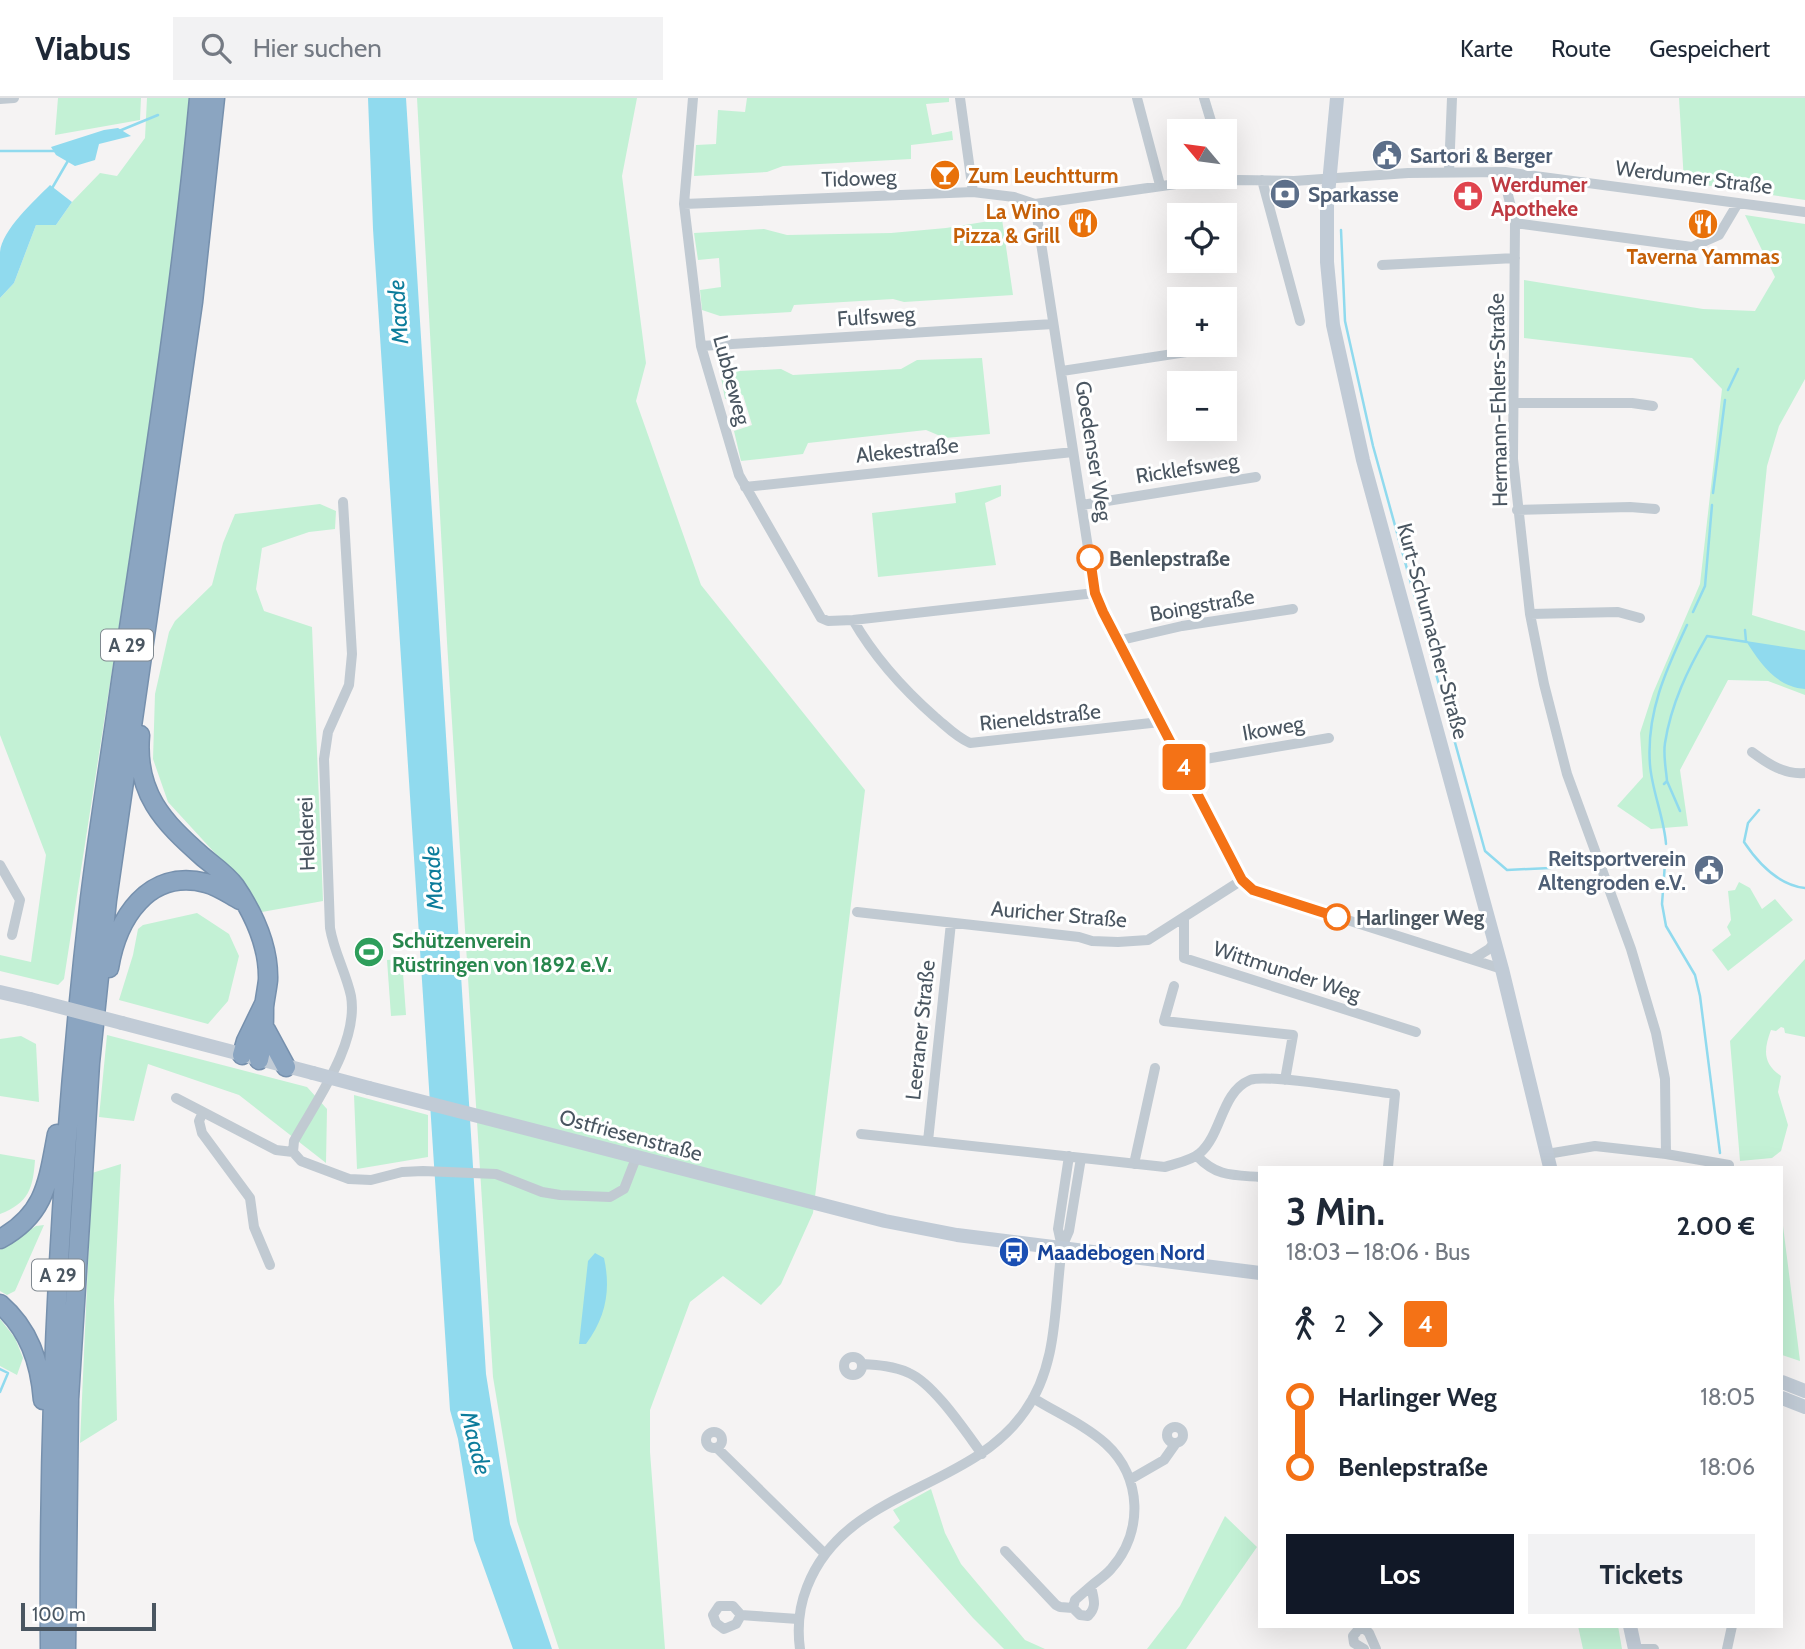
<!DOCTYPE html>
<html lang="de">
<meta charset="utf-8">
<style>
:root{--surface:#fff;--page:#f2f2f3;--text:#1f2937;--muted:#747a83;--line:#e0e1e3;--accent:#111827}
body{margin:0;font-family:Cabin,sans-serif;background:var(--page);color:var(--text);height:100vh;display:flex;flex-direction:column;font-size:26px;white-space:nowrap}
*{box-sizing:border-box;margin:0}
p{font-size:23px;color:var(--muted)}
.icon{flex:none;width:38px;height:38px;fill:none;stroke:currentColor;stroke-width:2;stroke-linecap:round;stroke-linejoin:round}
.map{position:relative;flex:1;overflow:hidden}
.drawer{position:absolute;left:1258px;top:1068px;width:525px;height:462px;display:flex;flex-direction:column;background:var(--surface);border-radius:0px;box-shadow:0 7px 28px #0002}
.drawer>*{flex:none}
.badge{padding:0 14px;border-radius:5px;font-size:24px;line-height:46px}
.needle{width:46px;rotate:299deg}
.buttons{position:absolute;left:1167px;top:21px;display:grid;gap:14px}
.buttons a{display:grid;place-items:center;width:70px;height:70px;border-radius:0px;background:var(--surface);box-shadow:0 7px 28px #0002;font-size:35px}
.scale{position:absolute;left:21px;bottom:18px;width:135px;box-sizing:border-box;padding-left:7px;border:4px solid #4a5661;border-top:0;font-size:19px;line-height:24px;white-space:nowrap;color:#4a5661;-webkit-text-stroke:5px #fff;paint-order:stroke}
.map>.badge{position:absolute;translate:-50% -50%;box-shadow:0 0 0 4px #fff}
.legs{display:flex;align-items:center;gap:10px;height:77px;padding:0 28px;font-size:23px}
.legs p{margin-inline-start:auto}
.overview{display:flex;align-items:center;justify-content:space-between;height:119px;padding:0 28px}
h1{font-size:38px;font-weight:700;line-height:52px}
.button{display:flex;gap:14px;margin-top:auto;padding:14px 28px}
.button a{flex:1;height:80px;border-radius:0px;background:var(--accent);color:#fff;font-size:28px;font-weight:700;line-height:80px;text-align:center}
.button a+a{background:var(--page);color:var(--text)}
ul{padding:0 28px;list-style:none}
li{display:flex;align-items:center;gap:24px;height:70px;font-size:26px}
li i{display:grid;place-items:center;width:10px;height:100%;margin:0 9px;background:currentColor}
li i::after{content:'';width:18px;height:18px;margin:-9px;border:5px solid;border-radius:50%;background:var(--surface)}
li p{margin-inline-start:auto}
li:first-child i{background:linear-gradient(#0000 50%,currentColor 0)}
li:last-child i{background:linear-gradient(currentColor 50%,#0000 0)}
header{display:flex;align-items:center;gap:42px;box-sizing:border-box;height:98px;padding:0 35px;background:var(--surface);border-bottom:2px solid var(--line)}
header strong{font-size:33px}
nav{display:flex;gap:38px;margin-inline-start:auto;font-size:24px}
.search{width:490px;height:63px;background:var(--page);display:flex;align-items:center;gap:18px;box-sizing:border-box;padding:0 24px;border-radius:0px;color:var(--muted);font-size:26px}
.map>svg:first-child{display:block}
</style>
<header>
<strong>Viabus</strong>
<div class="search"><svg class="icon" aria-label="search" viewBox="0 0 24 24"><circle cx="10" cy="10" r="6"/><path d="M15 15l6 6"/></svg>Hier suchen</div>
<nav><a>Karte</a><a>Route</a><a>Gespeichert</a></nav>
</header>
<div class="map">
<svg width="1805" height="1551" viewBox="0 0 1805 1551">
<rect width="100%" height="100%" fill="#f5f3f3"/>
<path fill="#c3f1d5" d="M 58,0 L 141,0 L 140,22 L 55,37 Z
M 147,0 L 192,0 L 185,103 L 64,881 L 58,887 L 0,873 L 0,857 L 31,864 L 46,757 L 0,637 L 0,200 L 14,185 L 36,127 L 56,127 L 72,104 L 100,75 L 117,78 L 145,40 Z
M 417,0 L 637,0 L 622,78 L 646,265 L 636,303 L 701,487 L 865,692 L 813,1115 L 781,1186 L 761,1207 L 723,1178 L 690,1204 L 650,1312 L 650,1354 L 665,1551 L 559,1551 L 517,1423 L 493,1279 L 447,544 Z
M 747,0 L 949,0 L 949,4 L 926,6 L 932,37 L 952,33 L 953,42 L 911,47 L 911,61 L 783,68 L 767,74 L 694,78 L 696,47 L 716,46 L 718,12 L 745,14 Z
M 1679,0 L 1805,0 L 1805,102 L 1684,84 Z
M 1745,117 L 1805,126 L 1805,281 L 1779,328 L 1767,368 L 1752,517 L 1805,533 L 1805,597 L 1768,583 L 1728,582 L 1680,672 L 1688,728 L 1651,731 L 1617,708 L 1643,679 L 1640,635 L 1653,595 L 1700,486 L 1722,291 L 1692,260 L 1524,240 L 1524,182 L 1703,211 L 1755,213 L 1775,179 Z
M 1002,121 L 1013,197 L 904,204 L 893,201 L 794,207 L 791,214 L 720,218 L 702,212 L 700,192 L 721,189 L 719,160 L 698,162 L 694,135 L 764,131 L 787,137 L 891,135 L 946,130 Z
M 982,260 L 990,336 L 945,340 L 926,332 L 808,345 L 803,356 L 741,363 L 734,333 L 752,327 L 743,297 L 725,301 L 720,274 L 781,271 L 793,277 L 901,271 L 917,262 Z
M 1001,387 L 1001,398 L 985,405 L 996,467 L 878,479 L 872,415 L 956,405 L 955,395 Z
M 320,406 L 336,413 L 335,431 L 309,434 L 262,450 L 256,491 L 264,513 L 312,529 L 323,803 L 262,814 L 247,790 L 168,704 L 153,661 L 155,596 L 169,534 L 175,523 L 212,487 L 223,445 L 235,416 Z
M 1739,784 L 1750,790 L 1762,811 L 1775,801 L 1793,822 L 1728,873 L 1712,852 L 1731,837 L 1727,829 L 1731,822 L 1728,793 L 1735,792 Z
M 197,815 L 229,836 L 239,858 L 228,903 L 208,926 L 119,902 L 133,857 L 138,831 L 143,827 Z
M 402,861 L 406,917 L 391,918 L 387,862 Z
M 1805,861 L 1805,939 L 1785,935 L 1784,930 L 1781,929 L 1776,933 L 1771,932 C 1764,951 1762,965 1781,978 L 1778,994 L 1788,1027 L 1781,1053 L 1772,1060 L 1740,1063 L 1730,943 Z
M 107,937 L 307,989 L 327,1011 L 326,1065 L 239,997 L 148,966 L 134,1023 L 99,1019 Z
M 21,938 L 36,946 L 39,1004 L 0,998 L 0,941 Z
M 354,997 L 428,1017 L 428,1059 L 357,1071 Z
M 0,1056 L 35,1062 C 33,1090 29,1105 0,1116 Z
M 121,1066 L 114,1202 L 117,1322 L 80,1345 L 92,1075 Z
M 1782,1120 L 1800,1263 L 1782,1257 Z
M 44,1127 L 15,1193 L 7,1197 L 0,1193 L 0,1152 L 36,1128 Z
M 0,1221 L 15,1240 L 23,1260 L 17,1277 L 0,1268 Z
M 931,1391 L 945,1435 L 961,1466 L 1025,1542 L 1045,1551 L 1004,1551 L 973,1520 L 893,1429 L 900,1423 L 893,1412 Z
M 1225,1418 L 1257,1449 L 1186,1551 L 1147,1551 L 1180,1508 Z
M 1578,1528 L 1618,1528 L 1622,1551 L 1583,1551 Z"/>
<path fill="#90daee" d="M 368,0 L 406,0 L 486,1276 L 510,1426 L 552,1551 L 513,1551 L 474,1442 L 458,1341 L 450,1312 L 373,131 Z
M 118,30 L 131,38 L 99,46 L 95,62 L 75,68 L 56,57 L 51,49 L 104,32 Z
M 50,87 L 72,104 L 56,127 L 36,127 L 14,185 L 0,200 C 0,185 0,169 0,154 C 2,132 34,103 50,87 Z
M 1746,543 L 1805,552 L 1805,591 C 1776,589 1760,565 1746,543 Z
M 595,1155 L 604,1160 C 611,1192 606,1219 586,1246 L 579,1246 L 588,1163 Z"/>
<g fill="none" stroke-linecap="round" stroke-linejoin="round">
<path stroke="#90daee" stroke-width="2.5" d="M 119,33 L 158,17
M 0,53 L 56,53
M 51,92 L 69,61
M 1341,132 L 1345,223 L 1373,348 L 1485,753 L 1507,772 L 1550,770 L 1580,761
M 1728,292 L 1738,271
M 1713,395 L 1725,302
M 1693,514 L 1705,488 L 1712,407
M 1745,532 L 1746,543
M 1667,683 L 1680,713
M 1664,686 L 1667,683 C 1666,671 1663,657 1665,645 C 1671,606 1688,571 1707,538 L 1747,544
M 1759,712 L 1748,725 L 1744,744 C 1758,765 1779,787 1805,790
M 1666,746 C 1664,719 1652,693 1650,667 C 1646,615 1666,572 1687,527
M 1665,765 L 1662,806 L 1666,828 L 1695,877 L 1700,898 L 1720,1055
M 0,1271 L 8,1275 L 0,1294"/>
<g stroke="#7690ad" stroke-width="21">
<path id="highway" d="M 140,637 C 135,695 163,724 203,759 C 214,768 227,777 235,788 C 254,816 269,848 268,882 C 267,891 265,900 264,909 C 264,931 264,940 259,962
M 109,870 C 117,821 148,770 206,785 C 218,788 229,796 240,802
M 266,932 L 286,969
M 242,957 L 246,943 L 264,906
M 0,1141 C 46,1116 48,1083 57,1036
M 0,1206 C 29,1231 40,1264 43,1302
M 50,1551 C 48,1300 61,1049 90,800 C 99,727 111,655 121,583 C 150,389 181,195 199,0
M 66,1551 L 69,1301 L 90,965 L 107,802 L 193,204 L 215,0"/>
</g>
<path stroke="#c1cad2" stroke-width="10" d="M 693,0 L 684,106 L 701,248 L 739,377 L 821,520 L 828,523 L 853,522 L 1095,495
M 960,0 L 973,94
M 1137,0 L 1160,87
M 1204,0 L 1214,33
M 0,1 L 14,0
M 1449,74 L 1452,0
M 1505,74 L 1505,85 L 1515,125 L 1513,361 L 1530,516 L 1544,586 L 1567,676 L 1631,851 L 1656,935 L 1665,981 L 1666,1056
M 1262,82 L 1300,223
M 684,106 L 973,94 L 1014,99 L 1035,106 L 1176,86 L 1239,82 L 1294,83 L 1408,75 L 1505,74 L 1805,114
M 1035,106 L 1095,495 L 1117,543 L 1242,782 L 1253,792 L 1502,871
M 1515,125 L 1692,149 L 1719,137 L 1738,105
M 1382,167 L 1515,160
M 701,248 L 1053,226
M 1062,273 L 1219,249
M 1513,305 L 1632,305 L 1653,308
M 745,389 L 1073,354
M 343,404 L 352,556 L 349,587 L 328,634 L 324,661 L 330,830 C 334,854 346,875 351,898 C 359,945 316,1003 294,1043 L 293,1054 L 301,1063 L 349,1081 L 371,1082 L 402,1074 L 423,1073 L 496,1076 L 542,1094 L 560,1097 L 610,1099 L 624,1091 L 636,1060
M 1082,407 L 1256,379
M 1517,412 L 1630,409 L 1655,411
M 1530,516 L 1618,514 L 1640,520
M 853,522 C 875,560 902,590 935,619 C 946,628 956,639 970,645 L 1160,624
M 1117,543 L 1182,528 L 1293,511
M 1752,654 C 1768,666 1785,677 1805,675
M 1182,665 L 1329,640
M 0,767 L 20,802 L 12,837
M 857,814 L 1079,839 L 1092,843 L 1118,844 L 1148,842 L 1242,782
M 1184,820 L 1184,860 L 1416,934
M 1473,861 L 1489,851 L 1495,844
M 1174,888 L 1164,923 L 1293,937 L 1285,982
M 176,1000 L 203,1014
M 861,1036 L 1165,1069 C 1176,1065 1191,1063 1200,1055 C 1222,1036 1221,994 1250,982 C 1266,975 1370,993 1395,996 L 1388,1069
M 928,1043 L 951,825
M 1547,1056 L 1595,1048 L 1666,1056 L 1729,1067
M 1197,1058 C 1217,1079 1233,1077 1260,1079
M 1134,1066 L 1155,970
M 1062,1149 L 1058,1131 L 1069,1058
M 270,1167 L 254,1129 L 250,1100 L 202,1035 L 199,1023 L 203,1014 L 276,1052 L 293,1054
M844 1268a9 9 0 1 1 18 0a9 9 0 1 1-18 0Z
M 862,1266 C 878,1267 894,1268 909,1275 C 934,1286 965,1333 982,1356
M 1033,1300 C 1057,1315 1085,1327 1106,1346 C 1142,1379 1144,1434 1111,1471 C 1106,1477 1097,1483 1091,1488
M1167 1337a8 8 0 1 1 16 0a8 8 0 1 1-16 0Z
M706 1342a8 8 0 1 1 16 0a8 8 0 1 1-16 0Z
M 717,1350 L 824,1455
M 1131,1381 L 1164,1362 L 1176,1345
M 1005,1453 L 1056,1507 L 1060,1509 L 1073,1510
M 1091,1488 C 1093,1500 1098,1508 1088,1518 L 1080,1517 L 1073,1510 L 1075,1502 Z
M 741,1517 L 736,1526 L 724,1531 L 716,1525 L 713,1517 L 719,1508 L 733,1508 L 741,1517 L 798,1521
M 800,1551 C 797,1529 799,1509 807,1489 C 845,1390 969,1394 1025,1313 C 1059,1266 1054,1205 1062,1149 L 1069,1133 L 1081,1060
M 1364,1551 L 1354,1545 L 1353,1538 L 1358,1532 L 1364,1530 L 1369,1535 L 1376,1551
M 1640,1551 L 1654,1551
M 1727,1551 L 1732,1528"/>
<path stroke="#c1cbd6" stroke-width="14" d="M 1337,0 L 1327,107 L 1327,164 L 1333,227 L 1363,362 L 1502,871 L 1550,1069
M 0,894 L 30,901
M 122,925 L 313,975
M 369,990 L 885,1123 L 957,1137 L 1260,1175
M 1782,1284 L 1805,1293
M 1782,1300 L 1805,1309
M 1630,1528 L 1635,1551"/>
<use href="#highway" stroke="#8ba5c1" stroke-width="18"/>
<path stroke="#c1cbd6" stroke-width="14" d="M 30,901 L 122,925
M 313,975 L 369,990"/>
</g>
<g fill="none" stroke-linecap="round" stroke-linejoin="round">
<g stroke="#fff" stroke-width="16">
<path id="line-1" d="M 1090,460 L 1095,495 L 1103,514 L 1242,782 L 1253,792 L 1337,819"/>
</g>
<use href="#line-1" stroke="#f47216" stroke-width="10"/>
</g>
<defs>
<g id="civic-disc" transform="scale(1.575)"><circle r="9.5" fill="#5c6f8a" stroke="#fff"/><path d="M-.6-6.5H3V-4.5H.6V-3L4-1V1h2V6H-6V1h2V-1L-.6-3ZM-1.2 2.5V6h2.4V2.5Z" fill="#fff"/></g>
<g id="bar-disc" transform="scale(1.575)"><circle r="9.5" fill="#e8710a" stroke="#fff"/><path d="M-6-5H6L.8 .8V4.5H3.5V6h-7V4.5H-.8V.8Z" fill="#fff"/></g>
<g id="bank-disc" transform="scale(1.575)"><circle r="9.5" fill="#5c6f8a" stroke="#fff"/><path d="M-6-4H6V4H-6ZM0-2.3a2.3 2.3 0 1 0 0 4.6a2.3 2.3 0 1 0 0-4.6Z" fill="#fff"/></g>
<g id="pharmacy-disc" transform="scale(1.575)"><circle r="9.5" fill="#e0444e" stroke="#fff"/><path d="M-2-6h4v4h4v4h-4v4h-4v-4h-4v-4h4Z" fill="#fff"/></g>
<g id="restaurant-disc" transform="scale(1.575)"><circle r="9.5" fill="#e8710a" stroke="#fff"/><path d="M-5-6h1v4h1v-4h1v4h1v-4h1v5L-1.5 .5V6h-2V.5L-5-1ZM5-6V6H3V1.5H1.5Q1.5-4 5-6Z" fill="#fff"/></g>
<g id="stadium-disc" transform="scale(1.575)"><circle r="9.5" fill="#2e9e5b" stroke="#fff"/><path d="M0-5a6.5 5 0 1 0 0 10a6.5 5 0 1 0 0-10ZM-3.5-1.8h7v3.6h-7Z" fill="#fff"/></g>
<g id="bus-disc" transform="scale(1.575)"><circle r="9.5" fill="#1a4fb4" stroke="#fff"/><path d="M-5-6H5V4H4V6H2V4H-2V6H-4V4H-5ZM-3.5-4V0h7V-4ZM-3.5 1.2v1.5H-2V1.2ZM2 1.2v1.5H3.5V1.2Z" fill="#fff"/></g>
</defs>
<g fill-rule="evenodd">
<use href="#civic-disc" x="1387" y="57"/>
<use href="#bar-disc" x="945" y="77"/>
<use href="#bank-disc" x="1285" y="96"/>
<use href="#pharmacy-disc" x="1468" y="98"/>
<use href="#restaurant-disc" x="1083" y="125"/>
<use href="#restaurant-disc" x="1703" y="126"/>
<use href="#civic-disc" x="1709" y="772"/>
<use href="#stadium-disc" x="369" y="854"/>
<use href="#bus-disc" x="1014" y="1154"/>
</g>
<g fill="#fff" stroke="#f47216" stroke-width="3.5">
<circle cx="1090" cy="460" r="12"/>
<circle cx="1337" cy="819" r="12"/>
</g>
<g text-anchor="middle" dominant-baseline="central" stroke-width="6" stroke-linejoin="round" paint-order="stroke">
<g fill="#fff" stroke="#808990" stroke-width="2">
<rect x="101" y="531.5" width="52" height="31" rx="5"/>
<rect x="32" y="1161.5" width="52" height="31" rx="5"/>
</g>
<g font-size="19" font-weight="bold" fill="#4a5661">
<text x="127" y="547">A 29</text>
<text x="58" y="1177">A 29</text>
</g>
<g font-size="21" font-weight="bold" fill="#4e5e75" stroke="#fff" text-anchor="start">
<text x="1410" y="57">Sartori &amp; Berger</text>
<text x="1308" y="96">Sparkasse</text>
<text x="1686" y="760" text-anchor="end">Reitsportverein<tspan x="1686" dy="24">Altengroden e.V.</tspan></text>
</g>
<g font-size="21" font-weight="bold" fill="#c56008" stroke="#fff" text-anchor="start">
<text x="968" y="77">Zum Leuchtturm</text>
<text x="1060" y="113" text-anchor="end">La Wino<tspan x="1060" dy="24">Pizza &amp; Grill</tspan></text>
<text x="1703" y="158" text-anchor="middle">Taverna Yammas</text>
</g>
<g font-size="21" fill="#4a5661" stroke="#fff">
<text transform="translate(1694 79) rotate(7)">Werdumer Straße</text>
<text transform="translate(859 80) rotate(-2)">Tidoweg</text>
<text transform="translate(876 218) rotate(-4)">Fulfsweg</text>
<text transform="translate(732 282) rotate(75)">Lubbeweg</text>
<text transform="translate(1498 302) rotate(-91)">Hermann-Ehlers-Straße</text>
<text transform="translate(907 352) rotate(-6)">Alekestraße</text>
<text transform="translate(1094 353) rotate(81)">Goedenser Weg</text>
<text transform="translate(1187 370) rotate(-9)">Ricklefsweg</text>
<text transform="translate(1202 507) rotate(-10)">Boingstraße</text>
<text transform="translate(1433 533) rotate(75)">Kurt-Schumacher-Straße</text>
<text transform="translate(1040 619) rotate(-6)">Rieneldstraße</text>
<text transform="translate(1273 630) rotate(-10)">Ikoweg</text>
<text transform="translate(306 736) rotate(-92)">Helderei</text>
<text transform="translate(1059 816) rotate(5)">Auricher Straße</text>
<text transform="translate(1287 873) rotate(18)">Wittmunder Weg</text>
<text transform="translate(920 932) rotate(-84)">Leeraner Straße</text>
<text transform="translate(631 1037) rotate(15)">Ostfriesenstraße</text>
</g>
<g font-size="21" font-weight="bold" fill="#be3a42" stroke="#fff" text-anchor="start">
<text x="1491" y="86">Werdumer<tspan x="1491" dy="24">Apotheke</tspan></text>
</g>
<g font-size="21" font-weight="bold" fill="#4a5661" stroke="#fff" text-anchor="start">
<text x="1109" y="460">Benlepstraße</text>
<text x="1356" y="819">Harlinger Weg</text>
</g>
<g font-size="21" font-weight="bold" fill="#27864d" stroke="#fff" text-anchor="start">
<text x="392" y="842">Schützenverein<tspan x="392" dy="24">Rüstringen von 1892 e.V.</tspan></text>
</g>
<g font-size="21" font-weight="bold" fill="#164399" stroke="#fff" text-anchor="start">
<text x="1037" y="1154">Maadebogen Nord</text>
</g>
<g font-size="23" font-style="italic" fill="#0c7c9b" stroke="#fff">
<text transform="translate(398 214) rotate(-94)">Maade</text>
<text transform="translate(433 780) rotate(-94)">Maade</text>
<text transform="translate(476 1345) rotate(76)">Maade</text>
</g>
</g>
</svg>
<div class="buttons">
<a><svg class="needle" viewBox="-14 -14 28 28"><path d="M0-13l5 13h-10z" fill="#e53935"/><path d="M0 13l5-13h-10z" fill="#747a83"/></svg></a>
<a><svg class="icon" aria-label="locate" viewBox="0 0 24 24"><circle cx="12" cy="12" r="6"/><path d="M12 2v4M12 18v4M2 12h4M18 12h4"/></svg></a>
<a>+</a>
<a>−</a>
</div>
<div class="scale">100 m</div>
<b class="badge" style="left:1184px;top:669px;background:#f47216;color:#fff">4</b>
<section class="drawer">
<div class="overview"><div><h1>3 Min.</h1><p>18:03 – 18:06 · Bus</p></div><b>2.00 €</b></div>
<div class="legs"><svg class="icon" aria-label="walk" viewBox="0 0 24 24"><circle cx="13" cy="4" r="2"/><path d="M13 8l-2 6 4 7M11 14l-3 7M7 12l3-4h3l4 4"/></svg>2<svg class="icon" aria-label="forward" viewBox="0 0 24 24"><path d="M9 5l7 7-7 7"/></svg><b class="badge" style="background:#f47216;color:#fff">4</b></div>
<ul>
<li><i style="color:#f47216"></i><b>Harlinger Weg</b><p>18:05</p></li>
<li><i style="color:#f47216"></i><b>Benlepstraße</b><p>18:06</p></li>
</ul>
<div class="button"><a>Los</a><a>Tickets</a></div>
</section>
</div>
